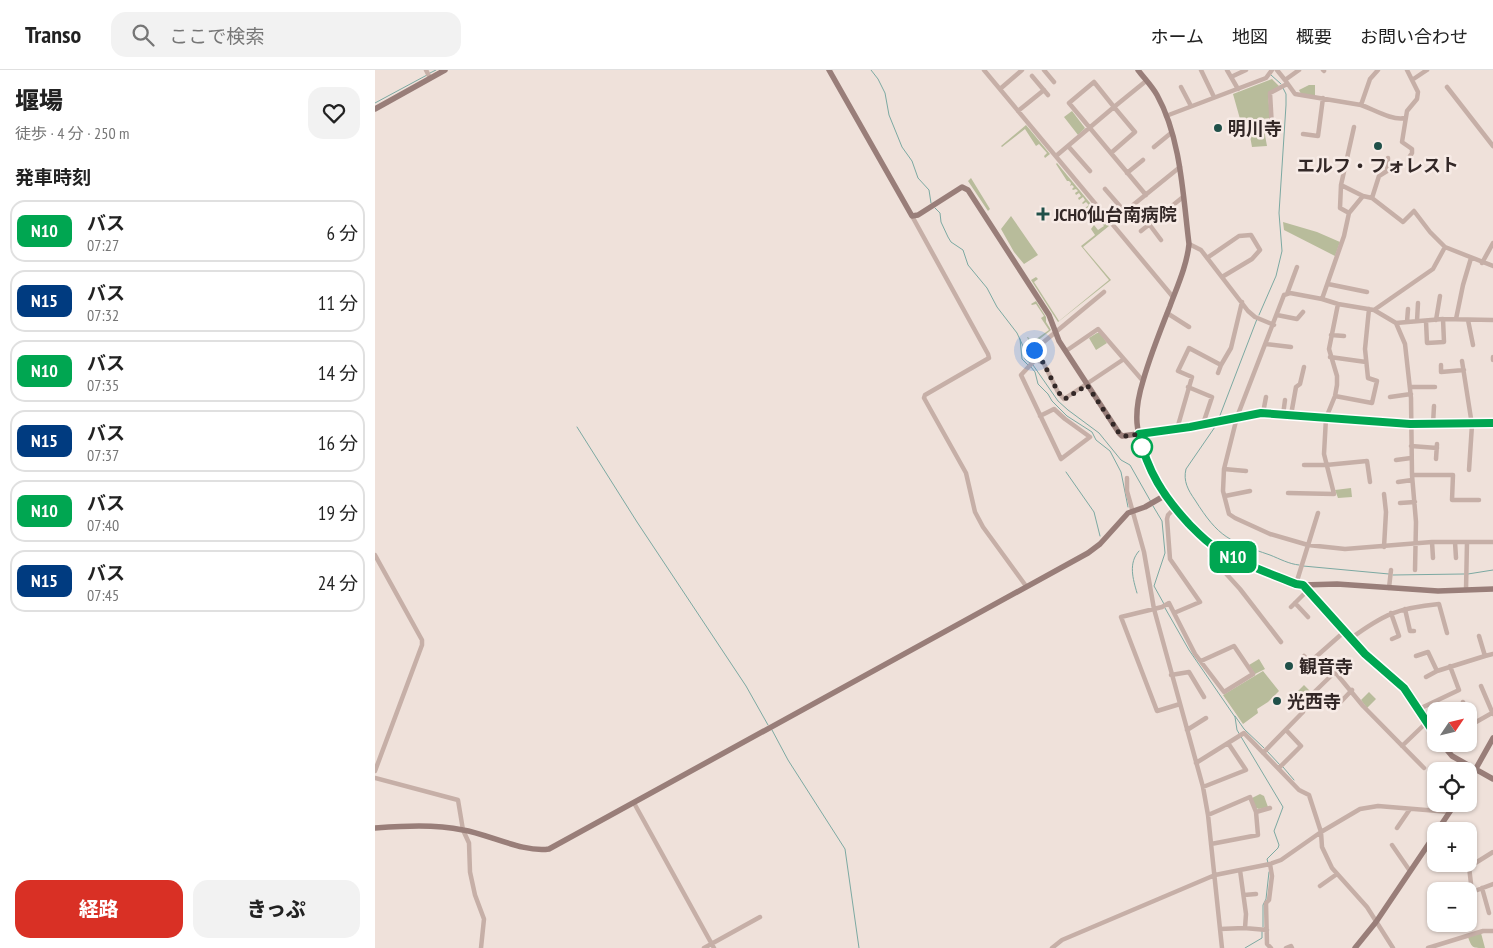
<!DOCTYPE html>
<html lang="ja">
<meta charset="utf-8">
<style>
:root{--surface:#fff;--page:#f2f2f2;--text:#222;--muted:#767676;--line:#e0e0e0;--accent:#d93025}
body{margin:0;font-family:"PT Sans Narrow","Noto Sans JP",sans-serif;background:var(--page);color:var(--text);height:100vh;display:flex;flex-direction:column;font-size:19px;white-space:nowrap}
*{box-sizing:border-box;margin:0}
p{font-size:16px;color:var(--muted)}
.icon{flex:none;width:28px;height:28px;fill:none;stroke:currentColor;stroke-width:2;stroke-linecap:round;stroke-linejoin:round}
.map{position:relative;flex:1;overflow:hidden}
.details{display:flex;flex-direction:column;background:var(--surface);width:375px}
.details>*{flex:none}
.badge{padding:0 10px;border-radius:8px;font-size:18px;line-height:32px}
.needle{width:32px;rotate:55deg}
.fabs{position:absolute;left:1052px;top:632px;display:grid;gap:10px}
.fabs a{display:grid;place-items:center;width:50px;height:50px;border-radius:10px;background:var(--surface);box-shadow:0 1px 4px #0004;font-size:25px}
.you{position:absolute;width:25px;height:25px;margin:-12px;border:4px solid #fff;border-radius:50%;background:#1a73e8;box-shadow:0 0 0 8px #1a73e833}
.map>.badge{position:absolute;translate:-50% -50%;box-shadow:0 0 0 2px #fff}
h2{padding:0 15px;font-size:19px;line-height:45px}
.round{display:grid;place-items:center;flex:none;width:52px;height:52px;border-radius:15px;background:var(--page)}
.head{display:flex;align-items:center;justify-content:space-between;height:85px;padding:0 15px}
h1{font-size:24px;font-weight:800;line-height:38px}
.cta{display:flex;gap:10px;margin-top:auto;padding:10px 15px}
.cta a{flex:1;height:58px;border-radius:15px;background:var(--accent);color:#fff;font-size:20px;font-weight:800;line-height:58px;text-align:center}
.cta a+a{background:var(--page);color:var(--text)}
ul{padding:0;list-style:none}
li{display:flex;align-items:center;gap:15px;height:62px;margin:0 10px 8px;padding:0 5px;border:2px solid var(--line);border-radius:15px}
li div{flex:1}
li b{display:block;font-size:19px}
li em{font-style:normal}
li .badge{min-width:55px;font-weight:700;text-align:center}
header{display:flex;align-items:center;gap:30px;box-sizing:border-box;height:70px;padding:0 25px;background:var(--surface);border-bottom:1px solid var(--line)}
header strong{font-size:24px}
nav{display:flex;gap:28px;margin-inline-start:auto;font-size:18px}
.search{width:350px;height:45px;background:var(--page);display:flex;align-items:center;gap:12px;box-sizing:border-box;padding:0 18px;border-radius:15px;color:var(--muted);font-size:19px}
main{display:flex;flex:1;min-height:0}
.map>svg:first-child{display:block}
</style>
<header>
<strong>Transo</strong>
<div class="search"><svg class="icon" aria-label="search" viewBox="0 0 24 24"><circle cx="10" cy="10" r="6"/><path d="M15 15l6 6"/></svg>ここで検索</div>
<nav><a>ホーム</a><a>地図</a><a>概要</a><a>お問い合わせ</a></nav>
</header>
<main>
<section class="details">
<div class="head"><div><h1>堰場</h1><p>徒歩 · 4 分 · 250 m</p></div><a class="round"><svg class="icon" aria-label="heart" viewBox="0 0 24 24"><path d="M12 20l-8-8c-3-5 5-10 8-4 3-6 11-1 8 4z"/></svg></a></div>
<h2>発車時刻</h2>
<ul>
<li><span class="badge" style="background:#00a651;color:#fff">N10</span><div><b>バス</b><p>07:27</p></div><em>6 分</em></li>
<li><span class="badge" style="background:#003b80;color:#fff">N15</span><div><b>バス</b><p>07:32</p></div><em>11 分</em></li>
<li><span class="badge" style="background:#00a651;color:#fff">N10</span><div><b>バス</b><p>07:35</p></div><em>14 分</em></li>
<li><span class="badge" style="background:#003b80;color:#fff">N15</span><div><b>バス</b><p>07:37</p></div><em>16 分</em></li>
<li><span class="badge" style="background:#00a651;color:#fff">N10</span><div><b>バス</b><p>07:40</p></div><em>19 分</em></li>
<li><span class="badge" style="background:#003b80;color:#fff">N15</span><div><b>バス</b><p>07:45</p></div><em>24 分</em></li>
</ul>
<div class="cta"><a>経路</a><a>きっぷ</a></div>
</section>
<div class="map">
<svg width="1118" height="878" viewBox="0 0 1118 878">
<rect width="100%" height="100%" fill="#efe1da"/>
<path fill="#b8bc9b" d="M 897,9 L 904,16 L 893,23 L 895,48 L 887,49 L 892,76 L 877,77 L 873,55 L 865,49 L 858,24 Z
M 934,15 L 940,15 L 940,26 L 926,24 L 924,20 Z
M 697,41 L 710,58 L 703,65 L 689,47 Z
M 651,55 L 675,84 L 670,88 L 669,86 L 672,83 L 664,74 L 661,76 L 650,59 L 627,77 L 626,76 Z
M 682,93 L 734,156 L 708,177 L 736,210 L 683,252 L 656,210 L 661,207 L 663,209 L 659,212 L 684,251 L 734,210 L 706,176 L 720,165 L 716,159 L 719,155 L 723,160 L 729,156 L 725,151 L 721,153 L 720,152 L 725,148 L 722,145 L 717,149 L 717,148 L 721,144 L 719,141 L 714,144 L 713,143 L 718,139 L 715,136 L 711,139 L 710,138 L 714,135 L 711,132 L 708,134 L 707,133 L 710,130 L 708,127 L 704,130 L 703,128 L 706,126 L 704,123 L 701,125 L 700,123 L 703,121 L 701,119 L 698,120 L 697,119 L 699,117 L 697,115 L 695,116 L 696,113 L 694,111 L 692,111 L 681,94 Z
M 596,108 L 615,139 L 613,141 L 593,111 Z
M 636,146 L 663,185 L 649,194 L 639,182 L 626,159 Z
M 908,152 L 942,162 L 965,172 L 960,186 L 909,160 Z
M 661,231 L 671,247 L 671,252 L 676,260 L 656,276 L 652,267 L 653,267 L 657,272 L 674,260 L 666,248 L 669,246 L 661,234 L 657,235 L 656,234 Z
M 722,263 L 725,263 L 732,273 L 721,280 L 714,268 Z
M 976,418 L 977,427 L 963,428 L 960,420 Z
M 884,589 L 890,599 L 880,604 L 874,595 Z
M 888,601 L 904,621 L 893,632 L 882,639 L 883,643 L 868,654 L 848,625 Z
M 929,615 L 936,622 L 931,627 L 927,628 L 922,622 Z
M 994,622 L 1001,629 L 992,638 L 986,630 Z
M 885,724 L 889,726 L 893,737 L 884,739 L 881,738 L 877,728 Z
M 1106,863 L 1110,878 C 1097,878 1097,878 1093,867 Z"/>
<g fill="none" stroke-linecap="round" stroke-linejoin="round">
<path stroke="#7ca9a2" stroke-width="1" d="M 496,0 L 503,9 L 510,23 L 514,45 L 527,77 L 537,91 L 543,108 L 554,120 L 556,133
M 55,3 L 61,0
M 896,5 L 906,14
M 0,33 L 52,5
M 560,138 L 565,143 L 566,152 L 573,167 L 576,172 L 588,180 L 593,195 L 612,218 L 622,237 L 642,263 L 648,276 L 650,289 L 655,293
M 884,245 L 901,206 L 907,181 L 904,143 L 911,35 L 911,24 L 908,18
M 645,269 L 647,289 L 653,295
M 658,295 L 683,331 L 693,340 L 724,363 L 746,390 L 755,395 L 776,432
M 656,297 L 660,302 L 663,314 L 673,324 L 677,331 L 692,346 L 717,362 L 721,370 L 735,381 L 746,402 L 753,437
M 844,348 L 882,249
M 842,354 L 811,399 C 808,411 813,420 820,430 C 844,468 854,471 895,485 C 905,489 914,494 924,495
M 202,357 L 262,452 L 371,616 L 393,655
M 691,402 L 719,442 L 725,466
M 778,436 L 787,451 L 790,483 L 779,516 L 789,534
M 928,496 L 1014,504
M 1093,504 L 1118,500
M 1018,505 L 1089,504
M 762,523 C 758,509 753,493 764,481
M 790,538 L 814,580 L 860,647 L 862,660 L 908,737 L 899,761 L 904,775 L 903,778 L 892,789 L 893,793
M 860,646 L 869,659 L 889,678
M 397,660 L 413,690 L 470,779 L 484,878
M 892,681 L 905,695
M 908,697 L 919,710
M 888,857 L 888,835 L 891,829 L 894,802
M 870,878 L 887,868 L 887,861"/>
<path stroke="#c6afa7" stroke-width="4.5" d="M 51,0 L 55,8
M 609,0 L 798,227
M 669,0 L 679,12
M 826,0 L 839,27
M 852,0 L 863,19
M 902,0 L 910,10 L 924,0
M 948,0 L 949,1
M 1032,0 L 1043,22 L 1042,29 L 1032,41 L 1027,72 L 1037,79 L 1037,83 L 1035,86
M 657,6 L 673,25
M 856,7 L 871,0
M 910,10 L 920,24 L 986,35 L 995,9 L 1003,0
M 1037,10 L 1052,0
M 806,17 L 816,36
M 1072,17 L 1118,76
M 625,19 L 647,0
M 986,35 C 998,39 1017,51 1030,48
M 643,41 L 669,20
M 791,46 L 891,8 L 897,0
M 897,58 L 895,23 L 912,14
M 928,64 L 943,66 L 948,28
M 693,76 L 715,101
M 779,77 L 796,63
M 681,86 L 739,37 L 760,62 L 736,83
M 752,103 L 768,90
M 966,115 L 979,57
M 730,119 L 750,142
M 771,125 L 694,33 L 719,12 L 739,37 L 771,11
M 997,128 L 1004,106 L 1012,101 L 1013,88
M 974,143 L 965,138 L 966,115 L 988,126
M 537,146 L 613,284 L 614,288 L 550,325 L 549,328 L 591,403 L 600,442 L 608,457 L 651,516
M 737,152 L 805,97
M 774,154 L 786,170
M 766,161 L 808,127
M 814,174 L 826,180 L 873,241 L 880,247 L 899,255
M 832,188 L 864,166 L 876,165 L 885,180 L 877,189 L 847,207
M 1107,193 L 1118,173
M 953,214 L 992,222
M 912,224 L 922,197
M 947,229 L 969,166 L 974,143 L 988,126 L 997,128 L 1028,152 L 1039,141 L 1055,162 L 1070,177 L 1118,196
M 999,240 L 1058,199 L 1070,177
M 792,243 L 814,257
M 902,245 L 922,249 L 928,242
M 1081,249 L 1088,215 L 1096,188
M 1061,250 L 1065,226
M 1093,250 L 1098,275
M 1118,250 L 1068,249 L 1021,253 L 999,240 L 963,234 L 947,229 L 915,223 L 909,225 L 862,347 L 849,399 L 848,421 L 854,444 L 860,448 L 895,464 L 933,475 L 970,479 L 1057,472 L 1118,472
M 1042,251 L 1043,233
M 1051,251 L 1052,273 L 1069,272 L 1068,249
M 1032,252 L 1033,239
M 1021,253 L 1030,274 L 1036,328 L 1037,405 L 1041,452 L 1040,500
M 956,265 L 969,266
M 891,274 L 916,277
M 691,281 L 723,259 L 768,311
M 955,287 L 991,292
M 1118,287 L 1118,290
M 660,290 L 668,292 L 683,322 L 689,329 L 749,289
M 1087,291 L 1097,355 L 1094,400
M 1066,295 L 1066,302 L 1089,300
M 843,303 L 846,295
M 813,317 L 837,327 L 828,354
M 1035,317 L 1060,317
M 960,326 L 997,333 L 1002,311 L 993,308 L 990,279 L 994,239
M 1015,327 L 1036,324
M 888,343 L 891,327
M 908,345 L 910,330
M 916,345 L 921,317 L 925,314 L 929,297
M 665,346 L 679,339 L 690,349 L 715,367 L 686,389 L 646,305 L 660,290 L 659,280 L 729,222
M 1058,354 L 1059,336
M 802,359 L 817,307 L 803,301 L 814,278 L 846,295 L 856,278 L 867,232
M 1036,376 L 1062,378
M 1061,389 L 1062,374
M 1021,390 L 1036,388
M 929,395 L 951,395 L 992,391 L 995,412
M 849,399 L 871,401
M 1037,405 L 1078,405 L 1077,430 L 1104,430
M 752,408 L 752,421 L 769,482 L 779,539 L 828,717 L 833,745 L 847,878
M 1023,412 L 1037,410
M 913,423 L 959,424 L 949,384 L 951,348 L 960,326 L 962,315 L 962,306 L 954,279 L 963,234
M 850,426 L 875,421
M 1025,433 L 1040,432
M 800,438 L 793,445 L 792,449 L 795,489 L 825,532 L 799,543 L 794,533 L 787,537 L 746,547 L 782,641 L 805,634
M 1057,472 L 1058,488
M 1080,472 L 1081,488
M 838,477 L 835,486 L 865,519 L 906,572
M 1009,477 L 1011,442 L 1009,424
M 0,485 L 47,570 L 47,575 L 0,701
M 921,514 L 943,443
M 1014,518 L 1016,500
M 1091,520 L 1092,472
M 920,533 L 933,547
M 916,537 L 933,520
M 1030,539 L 1035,561 L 1039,561
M 799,543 L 820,584 L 849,622 L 878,604 L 859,576 L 826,591
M 1016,543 L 1024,566 L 1017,569
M 1104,566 L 1110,586 L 1118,584
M 975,569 C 1009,544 1023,538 1064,534 L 1072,563
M 929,586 L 935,592 L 969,562
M 1041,586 L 1053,582 L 1062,601 L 1110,586
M 796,605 L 814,602 L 829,627
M 1051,607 L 1062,601
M 1106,616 L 1118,644
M 1088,632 L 1091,641
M 959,639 L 977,620
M 1044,639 L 1084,620 L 1075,596
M 1094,656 L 1117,643
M 812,660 L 831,648
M 1027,676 L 1052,652
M 888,683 L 928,642 L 929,632 L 960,602 L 988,636 L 1049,698
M 821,693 L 869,663 L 924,720 L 934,725 L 946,762 L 947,777 L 957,798 L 992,837 L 1018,878
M 904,698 L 926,676 L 911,660
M 0,708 L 83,730 L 88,760 L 94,773 L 95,802 L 100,825 L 109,849 L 106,878
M 828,717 L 871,700 L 853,673
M 259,733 L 339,878
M 881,742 L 895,738
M 833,745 L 875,727 L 881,742 L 883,765 L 836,774
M 1022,758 L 1035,739
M 1017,775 L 1035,801
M 1118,782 L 1094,797 L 1097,822 L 1118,814
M 865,800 L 871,844 L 870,858
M 945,816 L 962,804
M 1107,818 L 1114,843
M 869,825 L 881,824
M 845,859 L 869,858 L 892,860
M 329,878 L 385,847
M 677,878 L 687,870 L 840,805 L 895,794
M 896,878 L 892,874 L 891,833 L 894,830 L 897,806 L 895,794 L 906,790 L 946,762 L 985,739 L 1003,736 L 1075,742
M 911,878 L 916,876 L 917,878
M 1053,878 L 1108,861 L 1118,861"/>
<path stroke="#997e79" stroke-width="5.5" d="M 454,0 L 537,146 L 543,145 L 587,117 L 593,120 L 674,245 L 684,271 L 744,363 L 747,366 L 802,359 L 886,343 L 1035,354 L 1118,353
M 763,0 C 769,8 777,16 782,25 C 806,68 808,126 814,174 C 812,195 802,217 795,236 C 785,261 775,286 768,311 C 764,324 761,339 762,353 C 766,399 801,448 838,476 C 861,494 894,503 921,514 L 928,515 L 990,584 L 1029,617 L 1061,666
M 0,39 L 70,0
M 928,515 L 962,514 L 1063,521 L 1118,519
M 1067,674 L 1077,686 L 1118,709
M 1094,711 L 1118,668
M 0,758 C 29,756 59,754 88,760 C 113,764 149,783 174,779 L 713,483 L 725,474 L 753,443 L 770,437 L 789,426
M 1062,761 L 1080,734
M 980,878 L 1001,852 L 1061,763"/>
</g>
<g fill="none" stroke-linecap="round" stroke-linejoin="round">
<g stroke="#fff" stroke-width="11">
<path id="line" d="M 1061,666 L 1029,618 L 990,584 L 928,515 L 921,514 C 894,503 864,493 840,477 C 830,471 822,462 814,454 C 789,427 772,401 764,364 L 815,357 L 886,343 L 1035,354 L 1118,353"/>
</g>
<use href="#line" stroke="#00a651" stroke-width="8"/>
<path stroke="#332827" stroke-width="5" stroke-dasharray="0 9" d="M 659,280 L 660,290 L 668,292 L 683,322 L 690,329 L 712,315 L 744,363 L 751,366 L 764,364 L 768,381 L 767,377"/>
</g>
<g fill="#205049" stroke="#f7ebe6" stroke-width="2">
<circle cx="843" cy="58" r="5"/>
<circle cx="1003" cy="76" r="5"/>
<path d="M665.5 136.5h5v5h5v5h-5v5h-5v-5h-5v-5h5z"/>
<circle cx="914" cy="596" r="5"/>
<circle cx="902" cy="631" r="5"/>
</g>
<circle fill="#fff" stroke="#00a651" stroke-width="2.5" cx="767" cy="377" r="10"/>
<g text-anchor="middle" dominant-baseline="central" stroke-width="5" stroke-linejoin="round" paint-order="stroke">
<g font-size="18" font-weight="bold" fill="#332827" stroke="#f7ebe6" text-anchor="start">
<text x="853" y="58">明川寺</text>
<text x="1003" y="95" text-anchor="middle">エルフ・フォレスト</text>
<text x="679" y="144">JCHO仙台南病院</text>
<text x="924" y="596">観音寺</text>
<text x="912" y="631">光西寺</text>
</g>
</g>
</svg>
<div class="fabs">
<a><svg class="needle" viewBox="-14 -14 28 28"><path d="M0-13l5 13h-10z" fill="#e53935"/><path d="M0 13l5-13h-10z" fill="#767676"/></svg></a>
<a><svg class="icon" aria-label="locate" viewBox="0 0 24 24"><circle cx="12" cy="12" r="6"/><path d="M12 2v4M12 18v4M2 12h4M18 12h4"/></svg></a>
<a>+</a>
<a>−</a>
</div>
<div class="you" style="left:659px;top:280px"></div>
<b class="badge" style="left:858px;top:487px;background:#00a651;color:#fff">N10</b>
</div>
</main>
